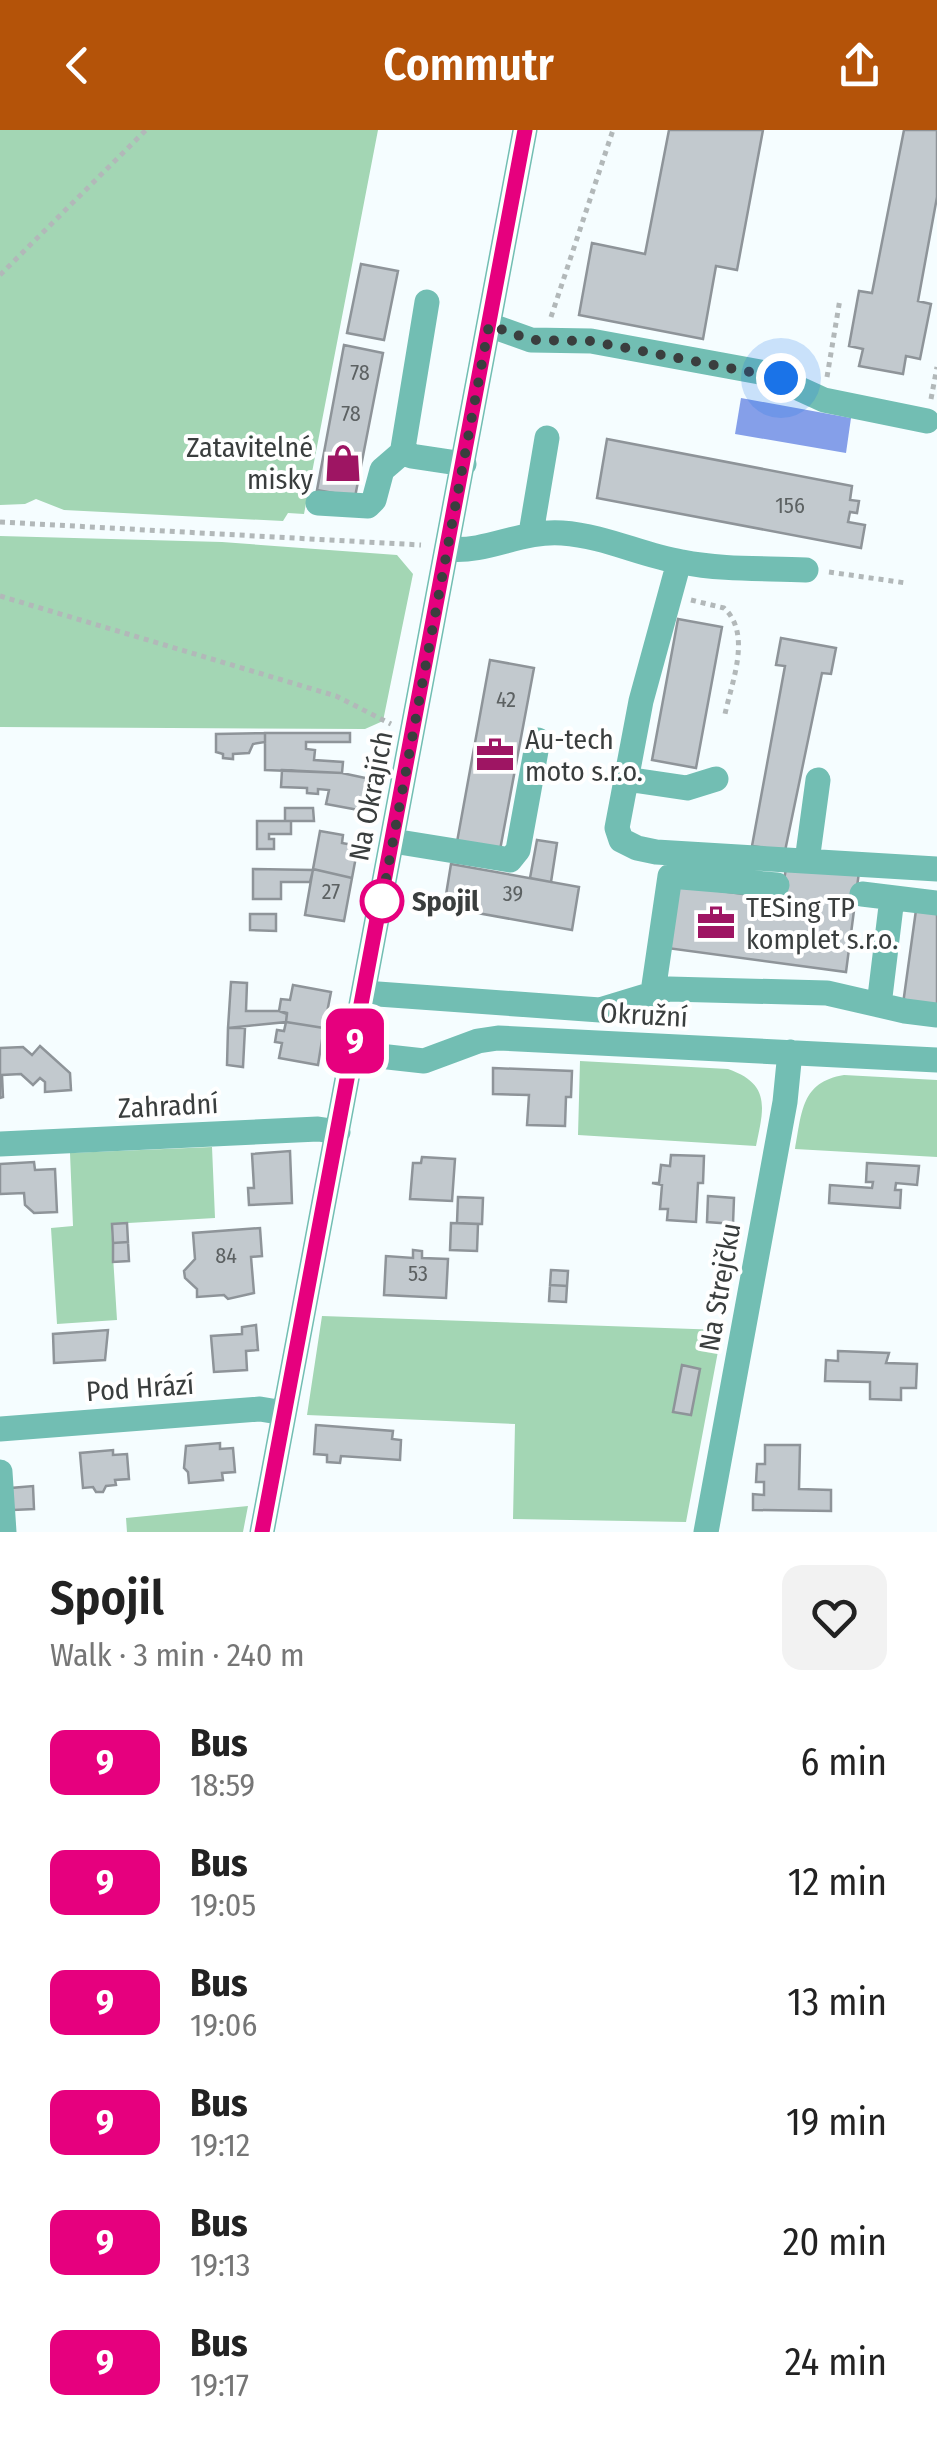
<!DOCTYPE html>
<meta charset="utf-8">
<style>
:root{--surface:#fff;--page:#f2f2f2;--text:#222;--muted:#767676;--accent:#b45309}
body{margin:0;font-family:"Fira Sans Condensed",sans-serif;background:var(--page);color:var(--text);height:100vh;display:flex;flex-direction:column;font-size:38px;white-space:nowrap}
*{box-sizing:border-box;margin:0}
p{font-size:32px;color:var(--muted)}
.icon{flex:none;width:55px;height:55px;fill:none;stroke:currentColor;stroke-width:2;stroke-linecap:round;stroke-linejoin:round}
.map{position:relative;height:1402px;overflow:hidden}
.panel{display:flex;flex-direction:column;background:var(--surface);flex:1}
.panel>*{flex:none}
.badge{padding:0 20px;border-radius:15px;font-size:35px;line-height:65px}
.you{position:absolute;width:50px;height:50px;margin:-25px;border:8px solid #fff;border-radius:50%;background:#1a73e8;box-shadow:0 0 0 15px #1a73e833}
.map>.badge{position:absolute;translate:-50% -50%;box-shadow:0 0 0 5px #fff}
.round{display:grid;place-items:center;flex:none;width:105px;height:105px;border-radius:20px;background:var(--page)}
.summary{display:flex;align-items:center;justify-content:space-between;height:170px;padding:0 50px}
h1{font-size:48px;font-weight:600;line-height:75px}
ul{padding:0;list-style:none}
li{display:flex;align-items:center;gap:30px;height:120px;padding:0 50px}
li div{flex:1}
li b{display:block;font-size:38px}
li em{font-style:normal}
li .badge{min-width:110px;font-weight:700;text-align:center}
header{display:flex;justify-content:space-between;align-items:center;height:130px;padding:0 50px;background:var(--accent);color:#fff;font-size:45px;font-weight:600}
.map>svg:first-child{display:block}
</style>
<header><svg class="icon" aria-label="back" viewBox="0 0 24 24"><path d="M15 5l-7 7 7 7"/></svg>Commutr<svg class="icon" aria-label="share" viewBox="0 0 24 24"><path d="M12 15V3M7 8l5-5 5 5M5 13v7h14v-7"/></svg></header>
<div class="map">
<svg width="937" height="1402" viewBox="0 0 937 1402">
<rect width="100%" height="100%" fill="#f5fdff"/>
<path fill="#a3d6b4" d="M 0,0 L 378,0 L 304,384 L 288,383 L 283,391 L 64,380 L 36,369 L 25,374 L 0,375 Z
M 0,406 L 222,412 L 397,425 L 413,444 L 383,591 L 365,599 L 0,597 Z
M 580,931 L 728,939 C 771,954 764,978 756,1016 L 578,1005 Z
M 844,945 L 937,950 L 937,1027 L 795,1019 C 802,982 801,952 844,945 Z
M 212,1017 L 215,1088 L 111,1094 L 117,1190 L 57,1194 L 51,1098 L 73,1096 L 70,1023 Z
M 322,1186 L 722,1200 L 686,1392 L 513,1389 L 515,1294 L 307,1285 Z
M 248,1376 L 243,1402 L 127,1402 L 126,1388 Z"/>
<path fill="#859fe9" d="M 741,268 L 851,288 L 846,323 L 735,304 Z"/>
<path fill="#c2c9ce" stroke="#8e9499" stroke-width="2.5" d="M 669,0 L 763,0 L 737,140 L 716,136 L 703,209 L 579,185 L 592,113 L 645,124 Z
M 904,0 L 937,0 L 937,67 L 918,171 L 931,174 L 920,229 L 906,226 L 903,244 L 859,236 L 863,219 L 849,216 L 859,161 L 872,163 Z
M 361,134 L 398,141 L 384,210 L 347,203 Z
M 344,215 L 383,223 L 355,367 L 317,360 Z
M 607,309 L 852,356 L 850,370 L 859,371 L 857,383 L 850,382 L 848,392 L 865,395 L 861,418 L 597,368 Z
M 678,489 L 722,497 L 696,638 L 652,630 Z
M 781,508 L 836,518 L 831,544 L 822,543 L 785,721 L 752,716 L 785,536 L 776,535 Z
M 490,530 L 534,538 L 500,720 L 457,712 Z
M 265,603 L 350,603 L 350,612 L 306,612 L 306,619 L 315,620 L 314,630 L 343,632 L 342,643 L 265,640 Z
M 265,603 L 265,612 L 253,614 L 249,623 L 233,624 L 233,629 L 223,628 L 223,624 L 216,622 L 216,604 Z
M 282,640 L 342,643 L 370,649 L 364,681 L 326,674 L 329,660 L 318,659 L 318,664 L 307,663 L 307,658 L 281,657 Z
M 285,678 L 313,678 L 314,691 L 285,691 Z
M 257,691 L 291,691 L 291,704 L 269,704 L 269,709 L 274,709 L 274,719 L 257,719 Z
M 320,701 L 343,705 L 342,713 L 358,716 L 352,748 L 313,739 Z
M 537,710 L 557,713 L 551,752 L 530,748 Z
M 451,734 L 579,757 L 572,800 L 444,777 Z
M 786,738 L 859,742 L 846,842 L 667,818 L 675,755 L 781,769 Z
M 253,739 L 313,740 L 310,752 L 281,752 L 281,769 L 253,769 Z
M 313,739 L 352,748 L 344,791 L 305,785 Z
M 916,780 L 937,783 L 937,879 L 903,874 Z
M 250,784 L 276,784 L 276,801 L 250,800 Z
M 231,852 L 247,853 L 246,881 L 279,881 L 287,884 L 286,892 L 228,898 Z
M 293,855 L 331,862 L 324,898 L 286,892 L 287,883 L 279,881 L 281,869 L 290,870 Z
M 286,892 L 324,898 L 318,935 L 279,928 L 282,913 L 275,912 L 277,900 L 284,901 Z
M 228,898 L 245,898 L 243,937 L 227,935 Z
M 40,916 L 70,943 L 71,960 L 45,962 L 45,952 L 40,948 L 33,955 L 21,944 L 2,945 L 3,967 L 0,968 L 0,918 L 23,917 L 32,925 Z
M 493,938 L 572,941 L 571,967 L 566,967 L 565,996 L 527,995 L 529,965 L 493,964 Z
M 290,1021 L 292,1073 L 249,1075 L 248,1058 L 254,1058 L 252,1024 Z
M 671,1025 L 704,1026 L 703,1053 L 698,1053 L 696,1092 L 667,1090 L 668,1079 L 660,1079 L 662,1055 L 652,1053 L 659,1053 L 661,1035 L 670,1036 Z
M 422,1027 L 455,1029 L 452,1071 L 410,1069 L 413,1033 L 421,1033 Z
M 34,1032 L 35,1040 L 55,1039 L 57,1082 L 34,1083 L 25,1075 L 24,1063 L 0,1064 L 0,1034 Z
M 867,1033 L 919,1036 L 917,1055 L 896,1053 L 895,1060 L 901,1060 L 900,1078 L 829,1073 L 830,1055 L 872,1058 L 873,1052 L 866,1052 Z
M 708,1066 L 734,1068 L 733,1094 L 707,1092 Z
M 458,1067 L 483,1068 L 482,1094 L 457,1093 Z
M 127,1093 L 128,1112 L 113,1113 L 112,1094 Z
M 451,1093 L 478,1094 L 477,1121 L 450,1120 Z
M 260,1098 L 262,1126 L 251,1127 L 254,1163 L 228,1169 L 224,1165 L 197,1167 L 197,1159 L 185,1148 L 184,1141 L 195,1129 L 193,1103 Z
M 128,1112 L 129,1131 L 113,1132 L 113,1113 Z
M 413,1120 L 422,1121 L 422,1128 L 448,1129 L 446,1168 L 384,1165 L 386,1126 L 413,1128 Z
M 551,1140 L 568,1141 L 567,1156 L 550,1155 Z
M 550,1155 L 567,1156 L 566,1172 L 549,1171 Z
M 256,1195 L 258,1220 L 246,1221 L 247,1240 L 214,1242 L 211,1206 L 242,1204 L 242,1197 Z
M 108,1200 L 105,1230 L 54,1233 L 53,1204 Z
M 838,1221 L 889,1223 L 886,1233 L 917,1234 L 916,1258 L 901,1258 L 901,1270 L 870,1269 L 870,1252 L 825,1251 L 826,1230 L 838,1231 Z
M 682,1235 L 700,1239 L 691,1285 L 673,1282 Z
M 316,1295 L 393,1301 L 392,1309 L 401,1310 L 400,1330 L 341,1326 L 340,1333 L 327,1332 L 327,1325 L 314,1324 Z
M 220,1313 L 220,1319 L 233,1318 L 235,1342 L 222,1343 L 223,1350 L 189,1353 L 188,1342 L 184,1338 L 186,1316 Z
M 765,1315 L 800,1315 L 799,1359 L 831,1360 L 831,1381 L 753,1380 L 753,1364 L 764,1365 L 764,1352 L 756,1352 L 757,1334 L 765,1334 Z
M 113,1320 L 113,1325 L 127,1324 L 129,1349 L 115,1350 L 116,1355 L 106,1356 L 103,1362 L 96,1362 L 93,1357 L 83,1358 L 80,1323 Z
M 33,1356 L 34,1379 L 13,1380 L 11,1358 Z"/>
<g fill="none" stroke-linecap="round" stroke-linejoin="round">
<path stroke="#b2b8b9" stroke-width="5" stroke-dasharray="5 5" stroke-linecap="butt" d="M 0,145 L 146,0
M 551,187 L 613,0
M 827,247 L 840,169
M 931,269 L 937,237
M 0,392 L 421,415
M 829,442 L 906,453
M 0,466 L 336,566 L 391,594
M 691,470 L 724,478 C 752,504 732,551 725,584"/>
<path stroke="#72beb3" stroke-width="25" d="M 427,172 L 403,318 L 411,326 L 464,334
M 489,195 L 531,210 L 591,211 L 765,243 L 824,270 L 927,291
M 318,373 L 368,376 L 374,370 L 382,340 L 404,321
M 531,403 L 547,308
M 448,419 C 488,423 521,400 562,403 C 606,406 640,425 682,432 C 722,440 765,438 806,440
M 679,432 L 641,571 L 617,698 L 621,710 L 637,718 L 656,722 L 937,739
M 626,649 L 687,658 L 716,649
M 393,711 L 510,730 L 518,720 L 538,610
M 807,731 L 818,650
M 862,764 L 937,773
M 653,862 L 670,746 L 777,755
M 364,863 L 600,880 L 669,859 L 827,863 L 905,881 L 937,885
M 879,875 L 892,768
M 352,923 L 424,931 L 478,911 L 498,908 L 937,930
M 0,1014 L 318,999 L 338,1002
M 0,1299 L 260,1279 L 284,1283
M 0,1342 L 4,1402
M 262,1402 L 525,0
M 706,1402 L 785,972 L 790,922"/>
</g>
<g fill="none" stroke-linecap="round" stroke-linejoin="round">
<g stroke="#fff" stroke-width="22">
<path id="line" d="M 262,1402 L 525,0"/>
</g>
<use href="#line" stroke="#e6007e" stroke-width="15"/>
<path stroke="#3a3e3e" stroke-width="10" stroke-dasharray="0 18" d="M 382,771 L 379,786 L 489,195 L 531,210 L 590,211 L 781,248"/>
</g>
<defs>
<g id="shop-bare" transform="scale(3)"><path d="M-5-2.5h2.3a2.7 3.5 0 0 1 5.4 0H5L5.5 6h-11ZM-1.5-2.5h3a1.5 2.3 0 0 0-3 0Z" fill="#9e1563" stroke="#fff" stroke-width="2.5" paint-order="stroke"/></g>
<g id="office-bare" transform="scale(3)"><path d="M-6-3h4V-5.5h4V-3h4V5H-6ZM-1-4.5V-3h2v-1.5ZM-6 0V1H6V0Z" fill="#9e1563" stroke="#fff" stroke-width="2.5" paint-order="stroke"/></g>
</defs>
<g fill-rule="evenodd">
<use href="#shop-bare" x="343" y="333"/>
<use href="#office-bare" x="495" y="625"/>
<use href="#office-bare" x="716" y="793"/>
</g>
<circle fill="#fff" stroke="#e6007e" stroke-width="5" cx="382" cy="771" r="20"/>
<g text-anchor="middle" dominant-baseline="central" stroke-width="8" stroke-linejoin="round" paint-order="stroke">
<g font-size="22" fill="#5c6162">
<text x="360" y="242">78</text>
<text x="351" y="283">78</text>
<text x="790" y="375">156</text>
<text x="506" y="569">42</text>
<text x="331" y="761">27</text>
<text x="513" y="763">39</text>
<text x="226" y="1125">84</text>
<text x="418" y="1143">53</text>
</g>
<g font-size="28" fill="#3a3e3e" stroke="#fff" text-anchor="start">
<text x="313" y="317" text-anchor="end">Zatavitelné<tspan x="313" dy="32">misky</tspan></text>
<text x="525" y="609">Au-tech<tspan x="525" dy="32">moto s.r.o.</tspan></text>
<text x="746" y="777">TESing TP<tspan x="746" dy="32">komplet s.r.o.</tspan></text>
</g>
<g font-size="28" fill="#3a3e3e" stroke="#fff">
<text transform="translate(371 666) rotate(-79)">Na Okrajích</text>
<text transform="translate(644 885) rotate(3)">Okružní</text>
<text transform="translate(168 976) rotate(-3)">Zahradní</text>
<text transform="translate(720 1157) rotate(-80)">Na Strejčku</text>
<text transform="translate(140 1258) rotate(-4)">Pod Hrází</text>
</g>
<g font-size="28" font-weight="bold" fill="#3a3e3e" stroke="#fff" text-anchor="start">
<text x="412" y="771">Spojil</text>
</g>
</g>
</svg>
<div class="you" style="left:781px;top:248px"></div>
<b class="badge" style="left:355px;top:911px;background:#e6007e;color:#fff">9</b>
</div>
<section class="panel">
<div class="summary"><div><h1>Spojil</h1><p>Walk · 3 min · 240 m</p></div><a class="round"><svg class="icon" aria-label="heart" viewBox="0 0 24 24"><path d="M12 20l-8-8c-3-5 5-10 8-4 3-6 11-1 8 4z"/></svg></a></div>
<ul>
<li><span class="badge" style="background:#e6007e;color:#fff">9</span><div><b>Bus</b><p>18:59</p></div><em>6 min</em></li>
<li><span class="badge" style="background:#e6007e;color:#fff">9</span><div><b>Bus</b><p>19:05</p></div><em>12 min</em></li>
<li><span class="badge" style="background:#e6007e;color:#fff">9</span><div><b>Bus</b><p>19:06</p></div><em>13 min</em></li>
<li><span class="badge" style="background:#e6007e;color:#fff">9</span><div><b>Bus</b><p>19:12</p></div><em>19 min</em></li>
<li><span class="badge" style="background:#e6007e;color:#fff">9</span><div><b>Bus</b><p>19:13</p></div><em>20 min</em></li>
<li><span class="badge" style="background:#e6007e;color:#fff">9</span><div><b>Bus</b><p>19:17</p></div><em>24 min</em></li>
</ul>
</section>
